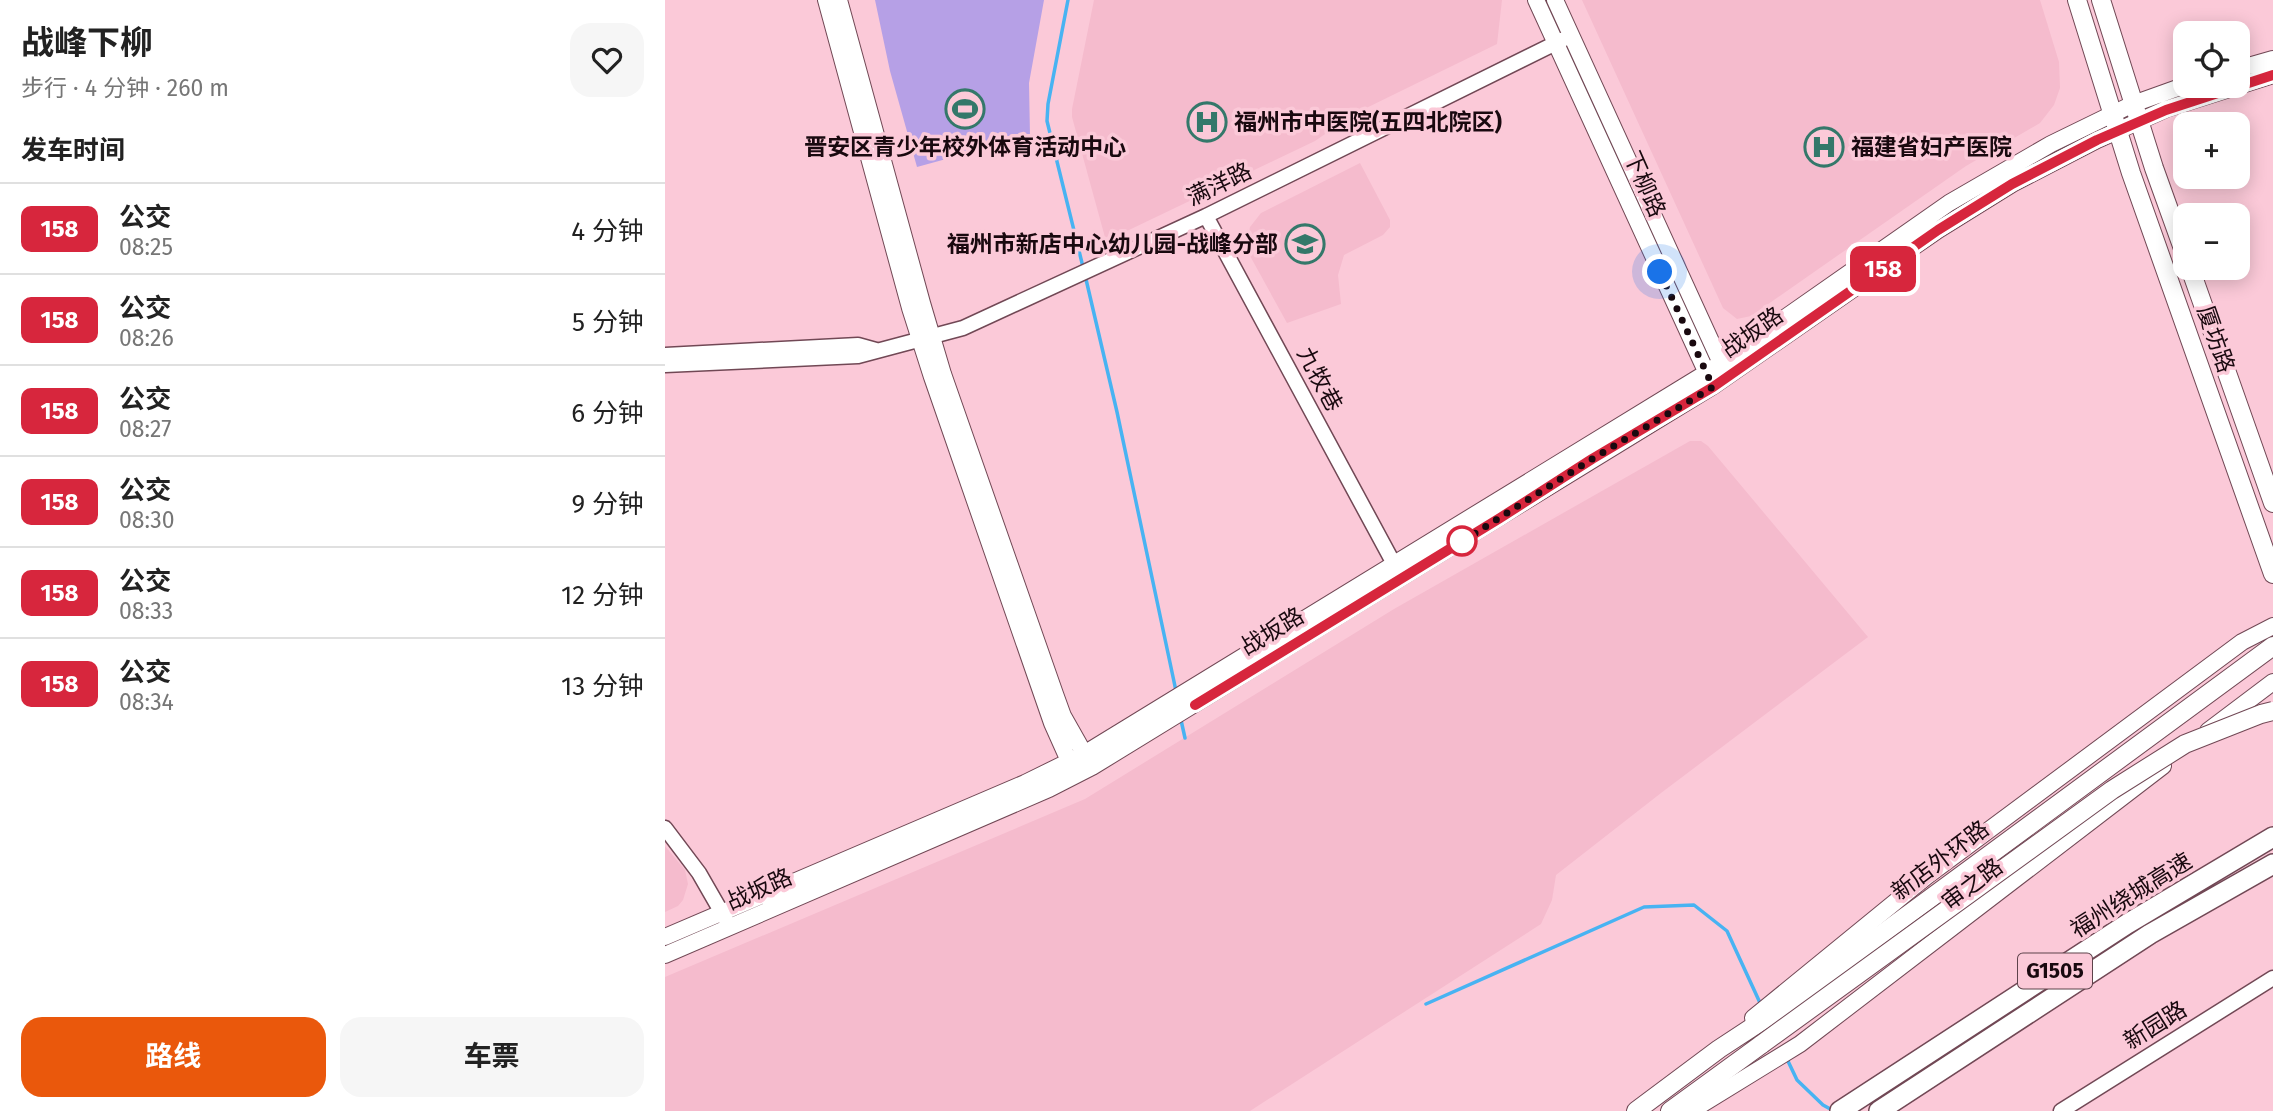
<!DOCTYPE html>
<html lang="zh">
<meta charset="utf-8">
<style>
:root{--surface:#fff;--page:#f6f6f6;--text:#222;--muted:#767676;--line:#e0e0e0;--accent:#ea580c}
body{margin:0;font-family:"Fira Sans","Noto Sans SC",sans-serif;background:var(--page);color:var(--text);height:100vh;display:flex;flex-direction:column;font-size:26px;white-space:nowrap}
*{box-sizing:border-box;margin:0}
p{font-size:23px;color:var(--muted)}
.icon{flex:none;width:38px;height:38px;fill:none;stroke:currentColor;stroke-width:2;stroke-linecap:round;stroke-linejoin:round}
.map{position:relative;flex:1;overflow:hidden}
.drawer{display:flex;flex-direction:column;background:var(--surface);width:665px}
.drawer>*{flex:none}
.badge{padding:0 14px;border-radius:10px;font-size:24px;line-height:46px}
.buttons{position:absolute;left:1508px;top:21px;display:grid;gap:14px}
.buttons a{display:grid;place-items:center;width:77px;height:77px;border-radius:14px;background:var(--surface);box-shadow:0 4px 18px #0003;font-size:35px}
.you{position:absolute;width:35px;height:35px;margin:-18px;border:5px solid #fff;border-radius:50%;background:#1a73e8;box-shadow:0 0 0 10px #1a73e833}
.map>.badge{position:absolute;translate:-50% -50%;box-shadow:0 0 0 4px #fff}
h2{padding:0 21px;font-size:26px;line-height:63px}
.round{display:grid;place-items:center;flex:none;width:74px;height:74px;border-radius:21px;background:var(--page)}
.summary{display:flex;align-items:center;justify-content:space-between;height:119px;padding:0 21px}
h1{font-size:33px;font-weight:700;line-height:52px}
.primary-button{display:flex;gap:14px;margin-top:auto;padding:14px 21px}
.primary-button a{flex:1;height:80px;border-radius:21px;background:var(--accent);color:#fff;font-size:28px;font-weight:700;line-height:80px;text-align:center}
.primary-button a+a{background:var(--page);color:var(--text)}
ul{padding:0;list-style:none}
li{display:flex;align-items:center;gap:21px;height:91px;padding:0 21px;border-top:2px solid var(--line)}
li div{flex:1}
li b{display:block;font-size:26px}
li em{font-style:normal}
li .badge{min-width:77px;font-weight:700;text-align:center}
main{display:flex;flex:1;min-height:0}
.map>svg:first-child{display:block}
</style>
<main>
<section class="drawer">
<div class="summary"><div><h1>战峰下柳</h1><p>步行 · 4 分钟 · 260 m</p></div><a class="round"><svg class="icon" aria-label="heart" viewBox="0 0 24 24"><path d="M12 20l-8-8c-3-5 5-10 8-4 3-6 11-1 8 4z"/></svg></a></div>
<h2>发车时间</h2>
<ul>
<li><span class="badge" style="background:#d7263d;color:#fff">158</span><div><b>公交</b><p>08:25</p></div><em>4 分钟</em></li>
<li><span class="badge" style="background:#d7263d;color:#fff">158</span><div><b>公交</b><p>08:26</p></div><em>5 分钟</em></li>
<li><span class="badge" style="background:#d7263d;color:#fff">158</span><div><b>公交</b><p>08:27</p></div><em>6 分钟</em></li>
<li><span class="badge" style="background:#d7263d;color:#fff">158</span><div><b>公交</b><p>08:30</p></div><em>9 分钟</em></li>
<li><span class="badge" style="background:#d7263d;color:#fff">158</span><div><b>公交</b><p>08:33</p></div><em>12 分钟</em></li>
<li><span class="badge" style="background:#d7263d;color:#fff">158</span><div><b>公交</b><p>08:34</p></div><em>13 分钟</em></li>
</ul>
<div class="primary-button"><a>路线</a><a>车票</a></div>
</section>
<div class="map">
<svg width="1608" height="1111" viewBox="0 0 1608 1111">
<rect width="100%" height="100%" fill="#fbc9d8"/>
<path fill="#f5bbcd" d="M 429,0 L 837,0 L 832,44 L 689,114 L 650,141 L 441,241 L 407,117 L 407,109 Z
M 917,0 L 1375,0 L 1394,62 L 1395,88 L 1389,105 L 1375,123 L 1301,166 L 1086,316 L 1072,319 L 1058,308 Z
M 695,163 L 725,220 L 725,227 L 718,235 L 679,255 L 673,275 L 676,304 L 622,323 L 584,254 L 582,241 L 585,227 L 596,213 Z
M 1025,441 L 1036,441 L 1043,446 L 1203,637 L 996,793 L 891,875 L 887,900 L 876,924 L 585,1111 L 0,1111 L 0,977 L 420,799 L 729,609 Z
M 0,846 L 20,870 L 23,884 L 18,900 L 13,906 L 0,912 Z"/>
<path fill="#b6a0e6" d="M 210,0 L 379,0 L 364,83 L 365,136 L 252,167 L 225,71 Z"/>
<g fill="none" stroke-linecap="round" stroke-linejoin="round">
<path stroke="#48b3f2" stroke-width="3.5" d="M 403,0 L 383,104 L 382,121 L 418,267
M 420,275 L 452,412 L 511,691
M 516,720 L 520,738
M 761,1004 L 979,907 L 1029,905 L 1062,931 L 1096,1005
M 1122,1059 L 1132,1080 L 1158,1105 L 1169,1111"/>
<g stroke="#714855" stroke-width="17">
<path id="tertiary" d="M 541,216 L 729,564
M 0,355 L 193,345 L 211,350
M 0,365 L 193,356 L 298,328 L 541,216 L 899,39
M 0,828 L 34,873 L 61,920
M 1396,1111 L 1608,978"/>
</g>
<g stroke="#714855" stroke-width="18">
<path id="secondary" d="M 161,0 L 245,308 L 267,377 L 387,723 L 408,770
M 174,0 L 257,303 L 278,374 L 390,694 L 398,716 L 424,762
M 871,0 L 1045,380
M 890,0 L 1060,372
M 1573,69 L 1608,59
M 1543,731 L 1608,682
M 0,937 L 360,783 L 419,754 L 1041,373 L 1284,203 L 1386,144 L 1468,104 L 1521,85
M 0,955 L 384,789 L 427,767 L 1048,386 L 1273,230 L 1347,184 L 1432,140 L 1501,109 L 1608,75
M 1088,1018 L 1262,876 L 1577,642 L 1608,626
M 1026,1111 L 1135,1044 L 1498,766"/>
</g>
<g stroke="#714855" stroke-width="20">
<path id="primary" d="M 1412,0 L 1466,173 L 1608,574
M 1436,0 L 1489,168 L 1521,257
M 1525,268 L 1608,503
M 971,1111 L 1054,1049 L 1115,1009 L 1608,646
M 1005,1111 L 1097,1044"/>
</g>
<g stroke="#714855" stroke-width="22">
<path id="motorway" d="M 1175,1111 L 1462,924 L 1608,837
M 1214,1111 L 1485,934 L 1608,864"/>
</g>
<use href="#tertiary" stroke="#fff" stroke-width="14"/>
<use href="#secondary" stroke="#fff" stroke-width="16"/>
<use href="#primary" stroke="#fff" stroke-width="18"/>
<use href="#motorway" stroke="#fff" stroke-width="19"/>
<g stroke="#714855" stroke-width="20" stroke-linecap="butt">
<path id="primary-bridge" d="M 1097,1044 L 1447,790 L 1520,744 L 1596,714 L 1608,711"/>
</g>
<use href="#primary-bridge" stroke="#fff" stroke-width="18"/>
</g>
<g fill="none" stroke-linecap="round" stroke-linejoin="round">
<g stroke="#fff" stroke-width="16">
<path id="line" d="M 530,705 L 835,518 L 927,459 L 1048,387 L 1273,230 L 1347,184 L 1432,140 L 1501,110 L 1608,75"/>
</g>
<use href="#line" stroke="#d7263d" stroke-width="10"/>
<path stroke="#19090f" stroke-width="7" stroke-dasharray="0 12.6" d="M 797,541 L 793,544 L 927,459 L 1048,387 L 995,272"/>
</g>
<defs>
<g id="stadium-ring" transform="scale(2.0125)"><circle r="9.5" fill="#fbc9d8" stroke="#34786a" stroke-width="1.5"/><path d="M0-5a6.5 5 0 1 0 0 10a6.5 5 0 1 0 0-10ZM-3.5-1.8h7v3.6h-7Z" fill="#34786a"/></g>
<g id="hospital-ring" transform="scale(2.0125)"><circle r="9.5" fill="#fbc9d8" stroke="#34786a" stroke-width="1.5"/><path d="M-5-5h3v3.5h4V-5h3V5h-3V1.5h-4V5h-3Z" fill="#34786a"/></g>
<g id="school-ring" transform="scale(2.0125)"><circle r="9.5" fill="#fbc9d8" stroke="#34786a" stroke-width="1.5"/><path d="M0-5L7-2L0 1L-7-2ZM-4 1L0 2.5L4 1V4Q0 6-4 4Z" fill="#34786a"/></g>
</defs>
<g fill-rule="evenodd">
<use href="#stadium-ring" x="300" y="109"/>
<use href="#hospital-ring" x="542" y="122"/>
<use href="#hospital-ring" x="1159" y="147"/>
<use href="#school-ring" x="640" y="244"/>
</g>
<circle fill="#fff" stroke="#d7263d" stroke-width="3.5" cx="797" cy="541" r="14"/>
<g text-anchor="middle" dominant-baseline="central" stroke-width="7" stroke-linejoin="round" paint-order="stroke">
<rect fill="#fbc9d8" stroke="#5d434b" stroke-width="2" x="1353" y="953.5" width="74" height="35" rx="5"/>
<g font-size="21" font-weight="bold" fill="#19090f">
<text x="1390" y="971">G1505</text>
</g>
<g font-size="23" font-weight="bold" fill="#19090f" stroke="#fbc9d8" text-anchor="start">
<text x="569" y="122">福州市中医院(五四北院区)</text>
<text x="300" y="147" text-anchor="middle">晋安区青少年校外体育活动中心</text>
<text x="1186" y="147">福建省妇产医院</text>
<text x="613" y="244" text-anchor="end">福州市新店中心幼儿园-战峰分部</text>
</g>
<g font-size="23" fill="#19090f" stroke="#fbc9d8">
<text transform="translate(554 184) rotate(-26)">满洋路</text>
<text transform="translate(980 184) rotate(66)">下柳路</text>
<text transform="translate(1087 332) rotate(-35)">战坂路</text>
<text transform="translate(1551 339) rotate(71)">厦坊路</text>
<text transform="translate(655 379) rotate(62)">九牧巷</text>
<text transform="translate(607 631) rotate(-31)">战坂路</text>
<text transform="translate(1275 860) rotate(-37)">新店外环路</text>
<text transform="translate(1307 884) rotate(-37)">审之路</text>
<text transform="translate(94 889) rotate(-24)">战坂路</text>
<text transform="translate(1466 895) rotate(-32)">福州绕城高速</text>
<text transform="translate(1490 1025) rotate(-32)">新园路</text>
</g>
</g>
</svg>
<div class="buttons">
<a><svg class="icon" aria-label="locate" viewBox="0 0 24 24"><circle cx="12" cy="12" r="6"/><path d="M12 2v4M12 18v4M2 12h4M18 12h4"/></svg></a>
<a>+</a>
<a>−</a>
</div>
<div class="you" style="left:995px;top:272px"></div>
<b class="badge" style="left:1218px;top:269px;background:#d7263d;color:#fff">158</b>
</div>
</main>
